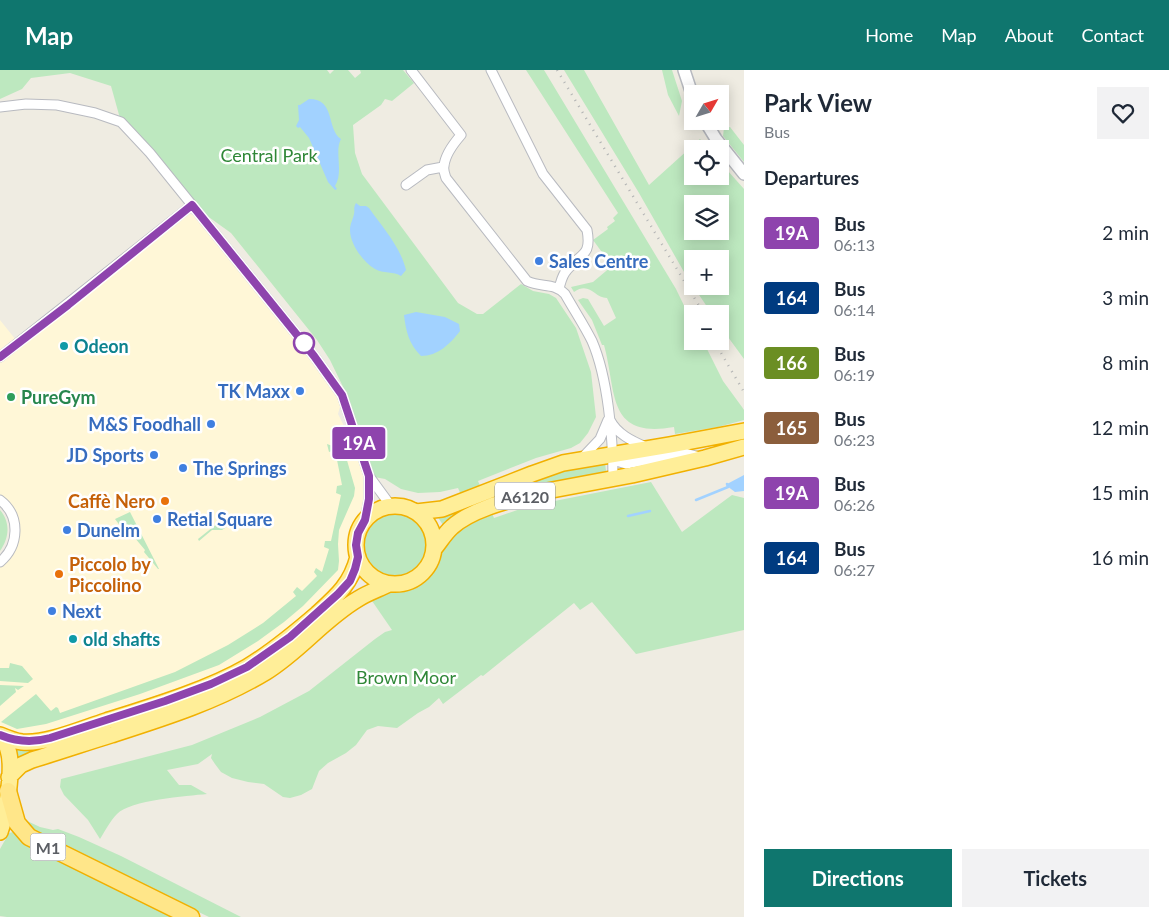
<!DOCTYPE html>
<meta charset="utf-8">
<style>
:root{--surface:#fff;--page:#f2f2f3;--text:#1f2937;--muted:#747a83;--accent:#0f766e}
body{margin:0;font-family:Lato,sans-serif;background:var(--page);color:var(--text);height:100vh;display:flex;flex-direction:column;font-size:19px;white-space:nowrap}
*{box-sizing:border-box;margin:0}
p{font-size:16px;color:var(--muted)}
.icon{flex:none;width:28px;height:28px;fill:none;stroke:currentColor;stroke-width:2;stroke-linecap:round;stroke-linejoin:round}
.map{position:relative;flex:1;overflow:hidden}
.details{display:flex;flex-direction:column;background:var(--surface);width:425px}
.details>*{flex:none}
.badge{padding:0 10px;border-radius:4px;font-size:18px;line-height:32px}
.needle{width:32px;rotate:51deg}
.tools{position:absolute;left:684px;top:15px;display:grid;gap:10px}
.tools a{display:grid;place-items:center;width:45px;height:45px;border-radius:0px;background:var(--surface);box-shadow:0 2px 12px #0003;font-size:25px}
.map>.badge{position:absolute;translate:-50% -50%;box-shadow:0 0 0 2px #fff}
h2{padding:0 20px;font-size:19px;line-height:45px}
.round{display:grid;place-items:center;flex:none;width:52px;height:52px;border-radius:0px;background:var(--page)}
.overview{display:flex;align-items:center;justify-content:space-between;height:85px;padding:0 20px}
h1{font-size:24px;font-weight:700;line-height:38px}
.cta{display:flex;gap:10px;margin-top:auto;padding:10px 20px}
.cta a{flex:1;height:58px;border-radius:0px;background:var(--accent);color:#fff;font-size:20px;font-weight:700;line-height:58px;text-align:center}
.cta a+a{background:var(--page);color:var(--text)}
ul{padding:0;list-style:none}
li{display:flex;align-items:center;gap:15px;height:65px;padding:0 20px}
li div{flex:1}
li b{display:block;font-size:19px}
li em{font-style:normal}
li .badge{min-width:55px;font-weight:700;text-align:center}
header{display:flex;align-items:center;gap:30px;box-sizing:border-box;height:70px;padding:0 25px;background:var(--accent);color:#fff}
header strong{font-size:24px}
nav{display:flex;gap:28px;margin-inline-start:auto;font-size:18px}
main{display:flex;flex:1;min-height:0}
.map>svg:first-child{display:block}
</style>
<header>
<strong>Map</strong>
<nav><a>Home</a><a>Map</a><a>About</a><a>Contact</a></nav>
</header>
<main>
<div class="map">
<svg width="744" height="847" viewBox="0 0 744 847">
<rect width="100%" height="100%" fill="#efece2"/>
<path fill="#fff7d7" d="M 192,135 L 189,144 L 196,145 L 250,207 L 338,325 L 341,333 L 338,344 L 348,364 L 355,389 L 364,388 L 369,406 L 365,450 L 358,463 L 356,475 L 358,487 L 350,511 L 247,597 L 62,665 L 0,665 L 0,492 L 15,458 L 0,430 L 0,287 Z
M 0,250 L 16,270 L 0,283 Z"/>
<path fill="#bde8bf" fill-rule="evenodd" d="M 0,0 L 327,0 L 330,4 L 334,0 L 348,0 L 355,8 L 361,3 L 360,0 L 403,0 L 414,13 L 392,31 L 385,29 L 381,35 L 353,55 L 355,83 L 362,104 L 458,233 L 477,244 L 483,244 L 521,214 L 533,221 L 549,224 L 556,228 L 576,258 L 591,302 L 596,347 L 588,363 L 580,373 L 571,378 L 536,388 L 478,411 L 485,427 C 525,413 564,400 605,392 L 606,401 L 601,404 L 532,415 L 491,429 L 487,431 L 494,448 L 529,436 L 651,412 L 682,462 L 732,425 L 744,428 L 744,560 L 636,584 L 592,532 L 580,540 L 574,533 L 483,606 L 481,605 L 443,634 L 439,628 L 429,637 L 418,643 L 397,658 L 378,656 L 367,660 L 356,675 L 346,683 L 328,693 L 319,701 L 312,719 L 301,725 L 290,728 L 283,727 L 264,714 L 248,712 L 232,708 L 221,702 L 215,694 L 211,688 L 212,684 L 198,694 L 167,700 L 179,715 L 191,715 L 207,724 C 187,726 130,730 117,744 C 110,751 105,761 100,769 L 88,750 L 64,725 L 60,717 L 61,709 L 192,675 L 260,647 L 309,621 L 375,569 L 385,562 L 392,560 L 370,528 L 415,516 L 429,504 L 437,491 L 455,446 L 443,455 L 437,446 L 466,436 L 458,418 L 440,422 L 418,423 L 401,419 L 385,409 L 369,406 L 355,348 L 346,323 L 330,290 L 317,270 L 231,163 L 192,135 L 181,113 L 175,114 L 121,52 L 111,16 L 70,3 L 31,8 L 22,19 L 0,29 Z
M 526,0 L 544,0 L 676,219 L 692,252 L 692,271 L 703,271 L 723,311 L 742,337 L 744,340 L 744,350 L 718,357 L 675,364 L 674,357 C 606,369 617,322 604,275 L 602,275 L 592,250 L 578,230 L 583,228 L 588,229 L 604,256 L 616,248 L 607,228 C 594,228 590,211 574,222 L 571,217 L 593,212 L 612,196 L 593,170 L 608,159 L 607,157 L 615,151 L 613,148 L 618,143 Z
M 564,0 L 584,0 L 649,115 L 700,69 L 708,79 L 692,79 L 692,106 L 720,106 L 720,92 L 744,119 L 744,289 L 720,256 L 720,244 L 712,244 L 693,216 L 720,216 L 720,189 L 692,189 L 692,216 L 639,123 ZM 692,134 L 720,134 L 720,161 L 692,161 Z
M 662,0 L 672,0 L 682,31 L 679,46 L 668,25 Z
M 730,57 L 744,75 L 744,92 L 723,66 L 724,58 Z
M 327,374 L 344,380 L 355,418 L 354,426 L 339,460 L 338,474 L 339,491 L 338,500 L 303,536 L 284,552 L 258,571 L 219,595 L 140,624 L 46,654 L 17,659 L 1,652 L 36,624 L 51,641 L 56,637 L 58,638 L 60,643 L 175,602 L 228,575 L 263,553 L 296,526 L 293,522 L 297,517 L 302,521 L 317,506 L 314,502 L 316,498 L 322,502 L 329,479 L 324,477 L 325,471 L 331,471 L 341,425 L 336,423 L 337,416 L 342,415 L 335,380 L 329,382 Z
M 0,440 C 11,453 9,468 0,481 Z
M 130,442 L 159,499 L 158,499 L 144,482 L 145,480 L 124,455 L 121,457 L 115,449 Z
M362 476a33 33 0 1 1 66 0a33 33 0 1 1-66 0Z
M 223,449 L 228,456 L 222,460 L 212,460 L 199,471 L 198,469 Z
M 10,593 L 22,596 L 33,609 L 28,613 L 0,611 L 0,598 L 9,598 Z
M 0,615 L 24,616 L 18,620 L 15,618 L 16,622 L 0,636 Z
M 14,677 L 34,677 L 35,683 L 17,691 Z
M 25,750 L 40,757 L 53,760 L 58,759 L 79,767 L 121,786 L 241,847 L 209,847 L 35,763 Z
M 13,762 L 14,762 L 181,847 L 7,847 L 0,846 L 0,779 L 9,763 Z"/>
<path fill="#a2d2ff" d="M 309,29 C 336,29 326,59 341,69 C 334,81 344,102 335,116 L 337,119 L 335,120 L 328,112 L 309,68 L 300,57 L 298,58 L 296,56 L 299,50 L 298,35 L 300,35 Z
M 356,133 L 360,136 L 366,136 L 369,138 C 383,158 400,176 406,200 L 401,206 C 394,201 383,204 375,199 C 363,192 350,174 350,160 C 350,154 353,149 354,144 C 355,139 353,138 356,133 Z
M 416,242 L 445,247 L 459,254 L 460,261 C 450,274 438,286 421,286 C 409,274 406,262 404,245 Z
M 744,405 L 744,421 L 735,422 L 727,416 L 727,414 Z"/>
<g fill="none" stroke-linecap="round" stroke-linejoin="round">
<path stroke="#a2d2ff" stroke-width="2.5" d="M 696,430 L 728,417 L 727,414
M 628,446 L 650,441"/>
<g stroke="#b8bac0" stroke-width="11">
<path id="minor" d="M 411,0 L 461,65 C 454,73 445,85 444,96 C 443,100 445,105 446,108 L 527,211 C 542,218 553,212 565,224 C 574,240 584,255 592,271 C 608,308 613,368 613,408
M 491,0 L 543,104 L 587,160 C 592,187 580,183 567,200 C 562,205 561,212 559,218
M 0,37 L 26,34 L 57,35 L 95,43 L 121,52 L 150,83 L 314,286 L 342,325 L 369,406 L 369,429 L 365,450
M 406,115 L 427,100 L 443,97
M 0,287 L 192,135
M 610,350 C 617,364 632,371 646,377
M 582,388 L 600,369 L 608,350
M 613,390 L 626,394 L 685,383 L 700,387
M 369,406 L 391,436
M 0,430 C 21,446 19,476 0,492"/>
</g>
<g stroke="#b8bac0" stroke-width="14">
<path id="tertiary" d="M 684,0 L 692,24
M 705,51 L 716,69 L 744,104"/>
</g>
<g stroke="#f1b000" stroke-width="18">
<path id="trunk" d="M356 475a39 39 0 1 1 78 0a39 39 0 1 1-78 0Z
M 416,442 L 442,439 L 532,404 L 563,393 L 670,375 L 744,361
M 434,479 C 440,472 445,463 452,457 C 472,439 510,430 536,423 L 632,405 L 705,388 L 744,377
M 0,665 C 7,668 14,671 22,672 C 47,674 81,659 106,651 C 150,637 207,620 247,597 C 272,582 295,563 317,544 C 337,526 351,514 358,487
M 0,667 C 4,671 7,675 8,680 C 14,697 6,746 0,762
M 9,707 L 21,695 L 32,690 C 59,682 85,673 111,665 C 164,648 218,631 266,602 C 300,581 324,549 358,529 C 367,523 379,519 389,514"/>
</g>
<g stroke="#f1b000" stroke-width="19">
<path id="motorway" d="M 8,721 L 17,753 L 29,767 L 191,847"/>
</g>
<use href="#minor" stroke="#fff" stroke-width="9"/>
<use href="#tertiary" stroke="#fff" stroke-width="11"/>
<use href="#trunk" stroke="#ffee98" stroke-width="15"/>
<use href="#motorway" stroke="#ffe689" stroke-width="16"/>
<path stroke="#b4b5b5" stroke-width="2.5" stroke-dasharray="1 6" stroke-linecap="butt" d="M 557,0 L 704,244
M 714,271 L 744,322"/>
</g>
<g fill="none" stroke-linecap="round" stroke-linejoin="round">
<g stroke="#fff" stroke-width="11">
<path id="line" d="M 0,287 L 68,235 L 192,135 L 314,286 L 342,325 L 369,406 L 369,429 L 365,450 L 358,463 L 356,475 L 358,487 L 355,499 L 350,511 L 338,524 L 290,567 L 247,597 L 211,614 L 165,631 L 50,668 C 32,673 17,672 0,665"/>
</g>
<use href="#line" stroke="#8e44ad" stroke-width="8"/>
</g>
<g fill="#3f7fe0" stroke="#fff" stroke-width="2">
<circle cx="539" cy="191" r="5"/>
<circle cx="300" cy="321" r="5"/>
<circle cx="211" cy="354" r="5"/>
<circle cx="154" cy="385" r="5"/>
<circle cx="183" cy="398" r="5"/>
<circle cx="157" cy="449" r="5"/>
<circle cx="67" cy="460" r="5"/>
<circle cx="52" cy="541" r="5"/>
</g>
<circle fill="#fff" stroke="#8e44ad" stroke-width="2.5" cx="304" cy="273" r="10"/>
<g fill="#0f9aa8" stroke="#fff" stroke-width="2">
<circle cx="64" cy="276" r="5"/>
<circle cx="73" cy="569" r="5"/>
</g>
<circle fill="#2e9e5b" stroke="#fff" stroke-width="2" cx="11" cy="327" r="5"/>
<g fill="#e8710a" stroke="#fff" stroke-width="2">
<circle cx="165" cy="431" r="5"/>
<circle cx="59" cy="504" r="5"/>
</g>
<g text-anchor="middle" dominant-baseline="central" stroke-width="5" stroke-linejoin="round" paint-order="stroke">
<g fill="#fff" stroke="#8c8e92" stroke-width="1">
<rect x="495" y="412.5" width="60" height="27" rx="4"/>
<rect x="30.5" y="763.5" width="35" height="27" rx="4"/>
</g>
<g font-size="16" font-weight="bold" fill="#5b5e64">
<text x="525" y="426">A6120</text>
<text x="48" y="777">M1</text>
</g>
<g font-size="18" fill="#2f8737" stroke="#fff">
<text x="269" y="85">Central Park</text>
<text x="406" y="607">Brown Moor</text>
</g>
<g font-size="18" font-weight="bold" fill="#366cbe" stroke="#fff" text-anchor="start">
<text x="549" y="191">Sales Centre</text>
<text x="290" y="321" text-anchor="end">TK Maxx</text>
<text x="201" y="354" text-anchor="end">M&amp;S Foodhall</text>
<text x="144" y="385" text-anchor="end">JD Sports</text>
<text x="193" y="398">The Springs</text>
<text x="167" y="449">Retial Square</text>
<text x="77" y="460">Dunelm</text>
<text x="62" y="541">Next</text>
</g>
<g font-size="18" font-weight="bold" fill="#0d838f" stroke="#fff" text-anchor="start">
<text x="74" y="276">Odeon</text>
<text x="83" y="569">old shafts</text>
</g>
<g font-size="18" font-weight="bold" fill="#27864d" stroke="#fff" text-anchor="start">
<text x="21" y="327">PureGym</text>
</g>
<g font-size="18" font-weight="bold" fill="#c56008" stroke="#fff" text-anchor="end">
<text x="155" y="431">Caffè Nero</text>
<text x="69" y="494" text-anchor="start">Piccolo by<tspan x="69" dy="21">Piccolino</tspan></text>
</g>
</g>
</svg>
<div class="tools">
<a><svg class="needle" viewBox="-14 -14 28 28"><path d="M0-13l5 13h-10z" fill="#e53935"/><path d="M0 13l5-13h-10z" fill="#747a83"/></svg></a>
<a><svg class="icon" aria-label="locate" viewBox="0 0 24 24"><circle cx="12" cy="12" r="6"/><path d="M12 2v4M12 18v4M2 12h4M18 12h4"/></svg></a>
<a><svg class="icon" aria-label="layers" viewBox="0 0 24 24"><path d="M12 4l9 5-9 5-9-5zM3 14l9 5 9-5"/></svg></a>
<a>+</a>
<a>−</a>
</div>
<b class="badge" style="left:359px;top:373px;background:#8e44ad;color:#fff">19A</b>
</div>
<section class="details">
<div class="overview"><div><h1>Park View</h1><p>Bus</p></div><a class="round"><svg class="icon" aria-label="heart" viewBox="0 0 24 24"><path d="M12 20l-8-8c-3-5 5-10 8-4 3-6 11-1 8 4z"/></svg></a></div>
<h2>Departures</h2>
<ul>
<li><span class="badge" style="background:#8e44ad;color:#fff">19A</span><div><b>Bus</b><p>06:13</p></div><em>2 min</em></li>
<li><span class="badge" style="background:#003b80;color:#fff">164</span><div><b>Bus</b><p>06:14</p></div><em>3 min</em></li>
<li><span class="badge" style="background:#6b8e23;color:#fff">166</span><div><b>Bus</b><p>06:19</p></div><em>8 min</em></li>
<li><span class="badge" style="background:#8b5e3c;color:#fff">165</span><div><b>Bus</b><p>06:23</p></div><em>12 min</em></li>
<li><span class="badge" style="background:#8e44ad;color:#fff">19A</span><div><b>Bus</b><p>06:26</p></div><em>15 min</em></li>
<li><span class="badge" style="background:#003b80;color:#fff">164</span><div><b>Bus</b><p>06:27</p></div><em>16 min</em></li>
</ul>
<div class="cta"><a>Directions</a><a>Tickets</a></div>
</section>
</main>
